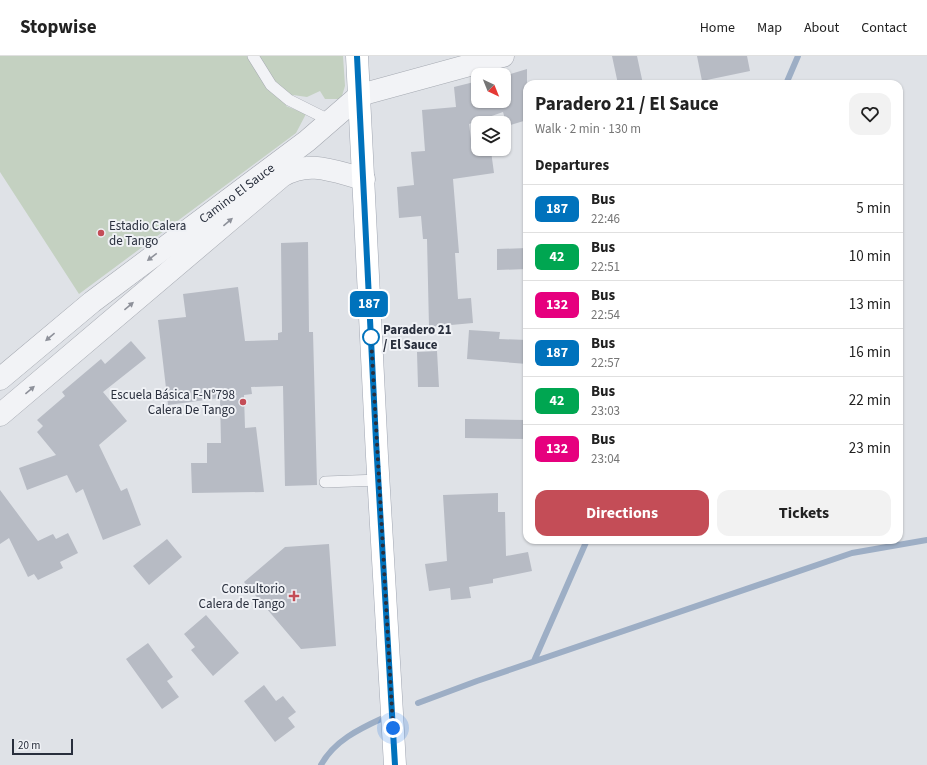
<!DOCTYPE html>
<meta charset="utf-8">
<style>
:root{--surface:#fff;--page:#f2f2f2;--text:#222;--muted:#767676;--line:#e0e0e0;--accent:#c44d57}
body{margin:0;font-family:"Source Sans 3",sans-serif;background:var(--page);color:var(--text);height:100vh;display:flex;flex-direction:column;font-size:15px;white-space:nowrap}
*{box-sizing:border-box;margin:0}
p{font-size:13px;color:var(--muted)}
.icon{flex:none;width:22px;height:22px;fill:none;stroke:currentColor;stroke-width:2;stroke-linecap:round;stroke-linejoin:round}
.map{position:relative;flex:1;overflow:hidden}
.drawer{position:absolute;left:523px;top:24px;width:380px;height:464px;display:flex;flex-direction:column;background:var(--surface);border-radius:12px;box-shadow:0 1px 3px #0004}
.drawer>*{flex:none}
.badge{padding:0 8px;border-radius:6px;font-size:14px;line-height:26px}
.needle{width:26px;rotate:137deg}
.controls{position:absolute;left:471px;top:12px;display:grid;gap:8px}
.controls a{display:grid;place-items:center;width:40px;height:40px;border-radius:8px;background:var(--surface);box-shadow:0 1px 3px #0004;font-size:20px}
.scale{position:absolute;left:12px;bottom:10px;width:61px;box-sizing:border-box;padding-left:4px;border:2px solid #292f3d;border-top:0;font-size:11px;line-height:14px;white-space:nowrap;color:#292f3d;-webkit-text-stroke:3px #eff1f5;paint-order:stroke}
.you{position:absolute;width:20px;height:20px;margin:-10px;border:3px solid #fff;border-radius:50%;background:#1a73e8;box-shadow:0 0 0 6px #1a73e833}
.map>.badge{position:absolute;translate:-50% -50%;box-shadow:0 0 0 2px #fff}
h2{padding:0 12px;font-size:15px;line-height:36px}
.round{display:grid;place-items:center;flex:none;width:42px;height:42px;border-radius:12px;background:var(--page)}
.head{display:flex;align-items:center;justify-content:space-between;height:68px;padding:0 12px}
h1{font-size:19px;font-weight:700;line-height:30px}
.primary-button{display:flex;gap:8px;margin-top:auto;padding:8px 12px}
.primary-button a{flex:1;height:46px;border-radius:12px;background:var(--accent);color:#fff;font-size:16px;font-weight:700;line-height:46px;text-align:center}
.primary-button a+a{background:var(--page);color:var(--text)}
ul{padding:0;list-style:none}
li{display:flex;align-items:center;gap:12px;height:48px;padding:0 12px;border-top:1px solid var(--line)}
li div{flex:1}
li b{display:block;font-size:15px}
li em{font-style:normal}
li .badge{min-width:44px;font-weight:700;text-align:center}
header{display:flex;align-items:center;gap:24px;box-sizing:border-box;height:56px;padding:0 20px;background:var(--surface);border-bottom:1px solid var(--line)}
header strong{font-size:19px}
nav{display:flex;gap:22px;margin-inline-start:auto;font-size:14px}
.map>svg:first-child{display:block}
</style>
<header>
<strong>Stopwise</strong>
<nav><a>Home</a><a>Map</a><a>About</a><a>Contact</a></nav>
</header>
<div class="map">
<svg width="927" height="709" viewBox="0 0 927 709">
<rect width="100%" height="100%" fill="#dfe2e7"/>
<path fill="#c4d1c1" d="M 0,0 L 343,0 L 345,30 L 341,43 L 325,43 L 320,35 L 307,41 L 293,39 L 286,50 L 306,58 L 296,77 L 79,238 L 0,116 Z"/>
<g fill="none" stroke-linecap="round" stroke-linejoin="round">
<path stroke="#9daec5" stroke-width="6" d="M 786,28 L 798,0
M 534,605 L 587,484
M 418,647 L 477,625 L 852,497 L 927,484
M 321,709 C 334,685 359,673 383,662"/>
</g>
<path fill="#b7bbc4" d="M 612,0 L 637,0 L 643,28 L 618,28 Z
M 697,0 L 747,0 L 750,15 L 702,25 Z
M 527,13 L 527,64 L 507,70 L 503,56 L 469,68 L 473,98 L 491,95 L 494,117 L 453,123 L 459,197 L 455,197 L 458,243 L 471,242 L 473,267 L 429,271 L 427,183 L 423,183 L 421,160 L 399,162 L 397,131 L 414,129 L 411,96 L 425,95 L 422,54 L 456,51 L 454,31 L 478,25 L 478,45 L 504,45 L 504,20 Z
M 308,186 L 309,276 L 313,276 L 317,429 L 285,430 L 283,330 L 251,331 L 252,338 L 244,339 L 245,372 L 256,371 L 264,436 L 192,437 L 191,407 L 207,407 L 207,387 L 221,387 L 220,342 L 168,349 L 158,264 L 186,261 L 183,238 L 238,231 L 245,285 L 278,284 L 278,277 L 282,276 L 281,187 Z
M 527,192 L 527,213 L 497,214 L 497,193 Z
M 469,274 L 500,276 L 499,283 L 527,284 L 527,308 L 467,303 Z
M 131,285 L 146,302 L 103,336 L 127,365 L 99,389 L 121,435 L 127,432 L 141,469 L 103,484 L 83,433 L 76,437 L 67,419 L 27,434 L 19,412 L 56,399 L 37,376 L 43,370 L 37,364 L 65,340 L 62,336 L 101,303 L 105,308 Z
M 437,295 L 439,331 L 418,331 L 417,296 Z
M 465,363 L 527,364 L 527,383 L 465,382 Z
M 0,434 L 38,485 L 53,478 L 56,483 L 68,477 L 78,497 L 60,506 L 63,512 L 38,524 L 34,518 L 28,521 L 9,482 L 0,488 Z
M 498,437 L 498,456 L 505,456 L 506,500 L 528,496 L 532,515 L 493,523 L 493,527 L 469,531 L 471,542 L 451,544 L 450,532 L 429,535 L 425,508 L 447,505 L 443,439 Z
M 167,483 L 182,501 L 149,529 L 133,510 Z
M 329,488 L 336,590 L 301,593 L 244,526 L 285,491 Z
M 206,559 L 239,597 L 213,620 L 191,594 L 195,591 L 184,578 Z
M 148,587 L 173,621 L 167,625 L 179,641 L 162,653 L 126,603 Z
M 264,629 L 276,645 L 283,640 L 296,656 L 288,662 L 295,671 L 275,686 L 244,645 Z"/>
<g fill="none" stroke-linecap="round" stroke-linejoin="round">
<g stroke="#a5a9b1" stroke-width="12">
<path id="service" d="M 253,0 L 271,29 L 289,44 L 331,65
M 325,426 L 379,424"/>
</g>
<g stroke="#a5a9b1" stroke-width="23">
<g id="minor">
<path id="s1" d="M 0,323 L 92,246 L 307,85 L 360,39"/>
<path d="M 0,359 L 282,120 C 310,103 335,116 364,123"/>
</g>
</g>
<g stroke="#a5a9b1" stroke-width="23">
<path id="tertiary" d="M 360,39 L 503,0"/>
</g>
<g stroke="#a0a6b2" stroke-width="23">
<path id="primary" d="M 357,0 L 377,400 L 395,709"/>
</g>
<use href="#service" stroke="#f2f3f6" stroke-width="11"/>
<use href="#minor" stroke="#f2f3f6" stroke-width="22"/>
<use href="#tertiary" stroke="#f2f3f6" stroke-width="22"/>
<use href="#primary" stroke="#fff" stroke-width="22"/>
</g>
<defs><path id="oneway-solid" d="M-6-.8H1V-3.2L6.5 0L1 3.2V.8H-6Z"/></defs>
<g fill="#8e919a">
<use href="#oneway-solid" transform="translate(228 166) rotate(-40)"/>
<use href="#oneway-solid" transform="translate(152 201) rotate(143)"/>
<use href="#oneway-solid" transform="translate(129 250) rotate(-40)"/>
<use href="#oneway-solid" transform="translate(50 281) rotate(140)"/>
<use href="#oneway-solid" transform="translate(30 334) rotate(-40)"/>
</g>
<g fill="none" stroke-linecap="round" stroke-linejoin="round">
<g stroke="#fff" stroke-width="9">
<path id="line" d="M 357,0 L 376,385 L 395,709"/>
</g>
<use href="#line" stroke="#0072bc" stroke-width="6"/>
<path stroke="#292f3d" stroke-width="4" stroke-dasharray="0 7.2" d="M 371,281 L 393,672"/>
</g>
<g fill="#c44d57" stroke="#eff1f5" stroke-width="1.5">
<circle cx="101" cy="177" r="4"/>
<circle cx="243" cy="346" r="4"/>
<path d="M292 534h4v4h4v4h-4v4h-4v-4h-4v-4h4z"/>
</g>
<circle fill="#fff" stroke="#0072bc" stroke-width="2" cx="371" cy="281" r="8"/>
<g text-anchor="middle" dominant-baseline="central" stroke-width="4" stroke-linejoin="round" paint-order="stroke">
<g font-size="13" fill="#292f3d" stroke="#eff1f5">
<text stroke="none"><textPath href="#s1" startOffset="301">Camino El Sauce</textPath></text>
</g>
<g font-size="13" fill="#292f3d" stroke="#eff1f5" text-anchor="end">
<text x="109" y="170" text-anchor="start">Estadio Calera<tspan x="109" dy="15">de Tango</tspan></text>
<text x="235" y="339">Escuela Básica F-N°798<tspan x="235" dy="15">Calera De Tango</tspan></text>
<text x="285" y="533">Consultorio<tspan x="285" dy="15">Calera de Tango</tspan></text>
</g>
<g font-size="13" font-weight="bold" fill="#292f3d" stroke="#eff1f5" text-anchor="start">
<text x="383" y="274">Paradero 21<tspan x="383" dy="15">/ El Sauce</tspan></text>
</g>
</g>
</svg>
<div class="controls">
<a><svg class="needle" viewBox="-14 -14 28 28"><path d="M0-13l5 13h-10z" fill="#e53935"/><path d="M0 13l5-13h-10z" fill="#767676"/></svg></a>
<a><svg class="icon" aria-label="layers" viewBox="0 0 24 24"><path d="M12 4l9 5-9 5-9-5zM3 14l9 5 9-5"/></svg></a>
</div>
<div class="scale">20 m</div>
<div class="you" style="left:393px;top:672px"></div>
<b class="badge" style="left:369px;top:248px;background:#0072bc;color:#fff">187</b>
<section class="drawer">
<div class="head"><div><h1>Paradero 21 / El Sauce</h1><p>Walk · 2 min · 130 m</p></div><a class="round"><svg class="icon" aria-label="heart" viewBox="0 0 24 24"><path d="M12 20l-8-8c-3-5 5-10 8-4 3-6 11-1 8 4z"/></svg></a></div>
<h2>Departures</h2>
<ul>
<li><span class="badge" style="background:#0072bc;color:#fff">187</span><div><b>Bus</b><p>22:46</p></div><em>5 min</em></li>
<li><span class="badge" style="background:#00a651;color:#fff">42</span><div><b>Bus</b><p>22:51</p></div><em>10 min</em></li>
<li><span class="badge" style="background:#e6007e;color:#fff">132</span><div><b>Bus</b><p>22:54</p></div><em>13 min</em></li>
<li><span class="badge" style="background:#0072bc;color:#fff">187</span><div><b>Bus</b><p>22:57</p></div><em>16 min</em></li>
<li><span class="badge" style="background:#00a651;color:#fff">42</span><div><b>Bus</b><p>23:03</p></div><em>22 min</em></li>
<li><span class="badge" style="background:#e6007e;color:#fff">132</span><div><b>Bus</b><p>23:04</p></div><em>23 min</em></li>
</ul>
<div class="primary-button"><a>Directions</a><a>Tickets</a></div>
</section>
</div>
